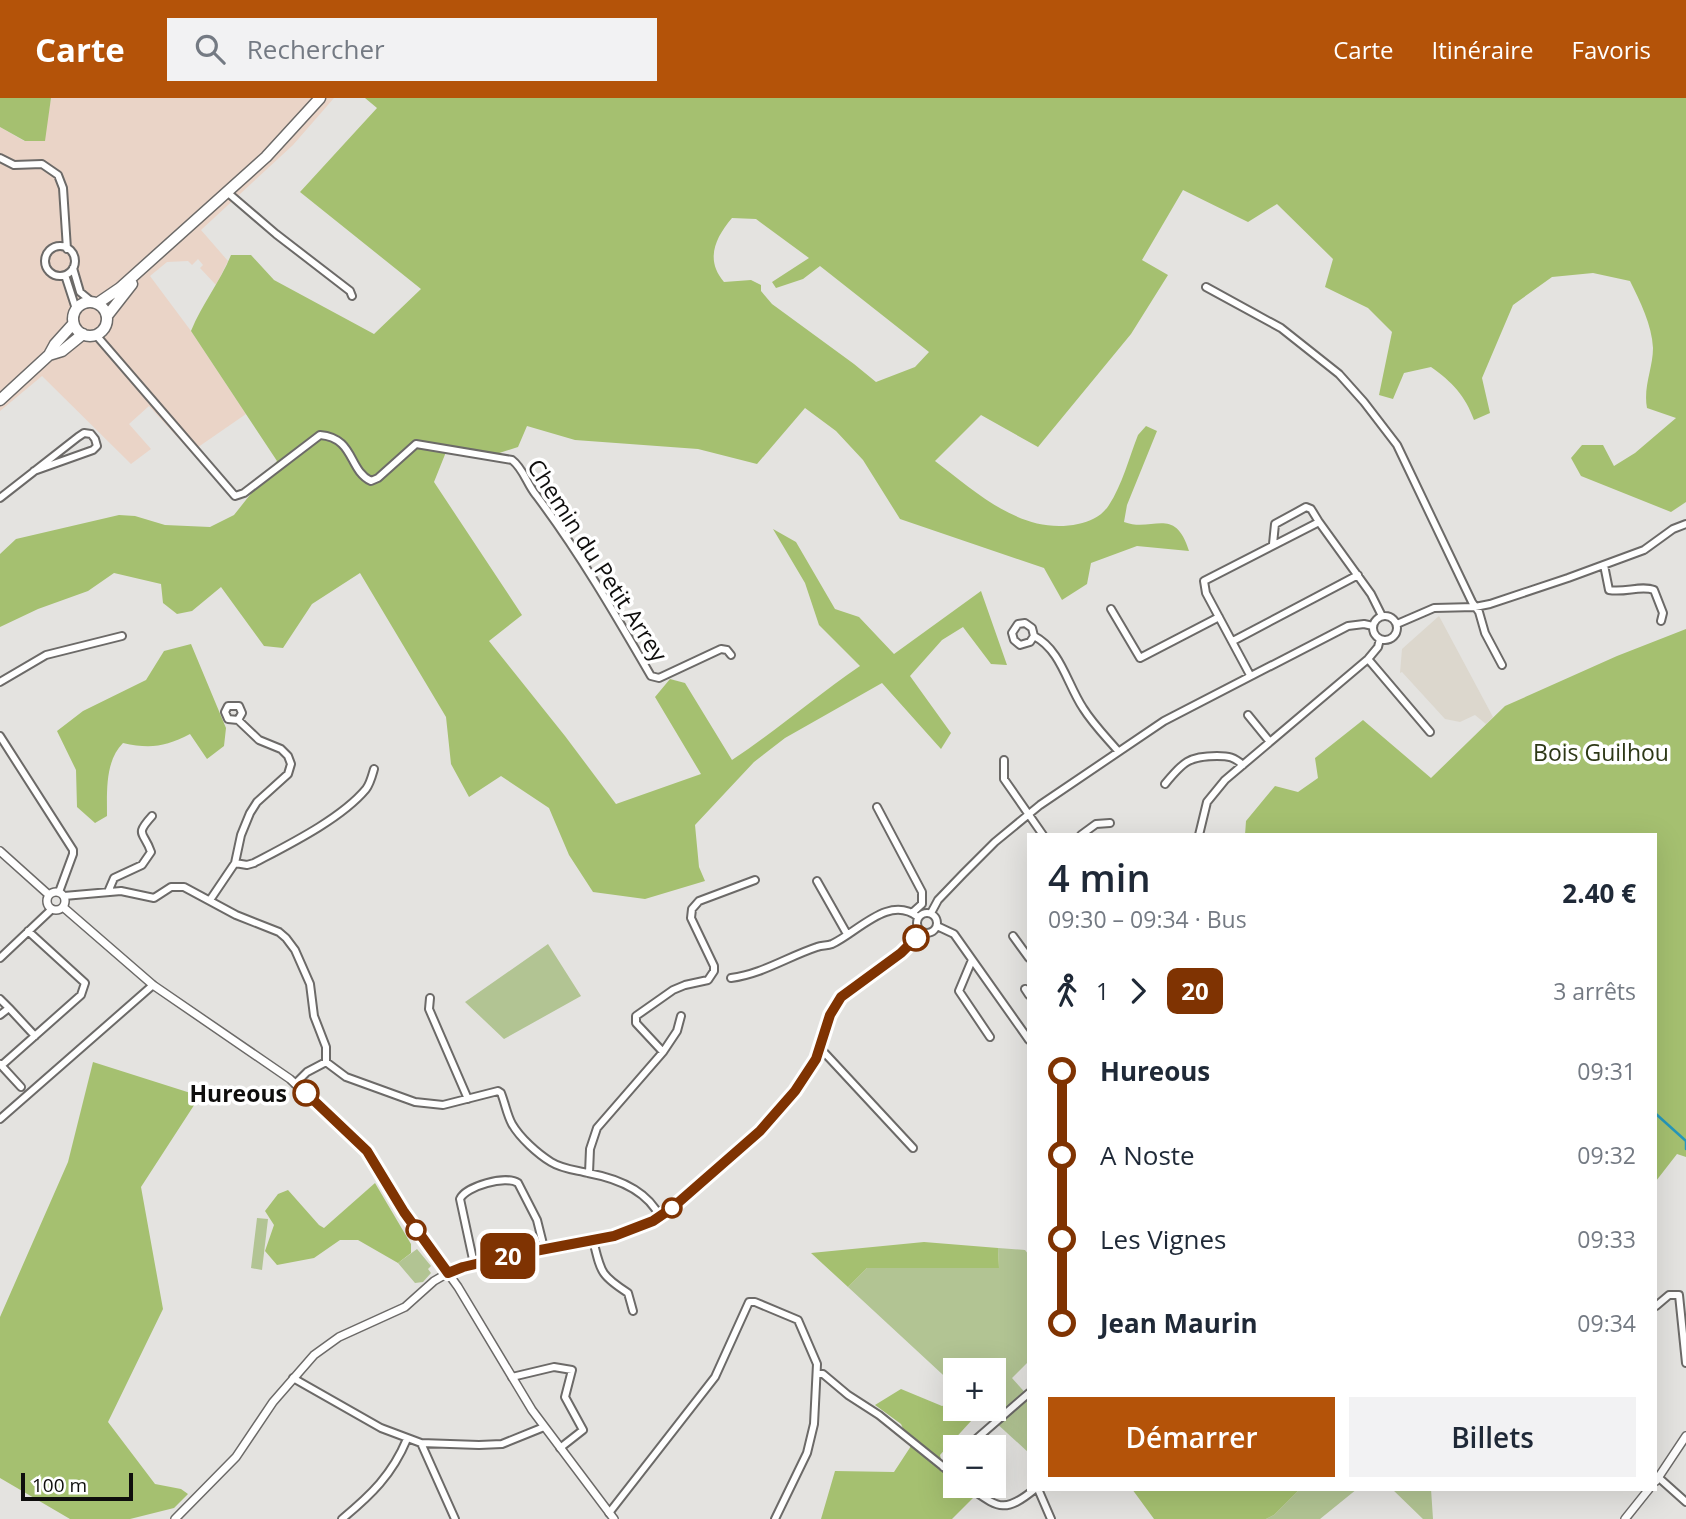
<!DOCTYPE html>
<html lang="fr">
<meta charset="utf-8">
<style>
:root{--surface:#fff;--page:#f2f2f3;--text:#1f2937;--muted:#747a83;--accent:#b45309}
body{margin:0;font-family:"Open Sans",sans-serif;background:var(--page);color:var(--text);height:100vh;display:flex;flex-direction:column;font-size:26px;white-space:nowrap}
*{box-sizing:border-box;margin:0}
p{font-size:23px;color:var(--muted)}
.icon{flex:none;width:38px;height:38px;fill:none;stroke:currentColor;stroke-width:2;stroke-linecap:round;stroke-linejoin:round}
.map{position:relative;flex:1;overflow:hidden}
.sheet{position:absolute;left:1027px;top:735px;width:630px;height:658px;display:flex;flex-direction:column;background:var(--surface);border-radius:0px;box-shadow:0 7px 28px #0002}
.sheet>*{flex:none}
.badge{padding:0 14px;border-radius:10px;font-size:24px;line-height:46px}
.fabs{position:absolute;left:943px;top:1260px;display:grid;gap:14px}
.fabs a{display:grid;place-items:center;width:63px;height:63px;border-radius:0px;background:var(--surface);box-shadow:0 7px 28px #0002;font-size:35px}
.scale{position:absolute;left:21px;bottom:18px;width:112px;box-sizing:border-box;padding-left:7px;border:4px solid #0f0e0d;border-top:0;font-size:19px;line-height:24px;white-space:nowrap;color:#0f0e0d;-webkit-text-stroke:5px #fff;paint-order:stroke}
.map>.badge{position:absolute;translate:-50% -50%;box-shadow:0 0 0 4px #fff}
.legs{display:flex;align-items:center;gap:10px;height:77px;padding:0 21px;font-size:23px}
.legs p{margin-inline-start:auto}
.overview{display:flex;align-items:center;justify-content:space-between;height:119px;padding:0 21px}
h1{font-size:38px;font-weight:600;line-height:52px}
.button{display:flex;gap:14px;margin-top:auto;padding:14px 21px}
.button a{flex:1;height:80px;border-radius:0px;background:var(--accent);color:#fff;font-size:28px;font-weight:600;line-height:80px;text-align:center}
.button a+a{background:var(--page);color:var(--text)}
ul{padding:0 21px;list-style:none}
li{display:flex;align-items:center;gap:24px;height:84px;font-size:26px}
li i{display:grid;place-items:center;width:10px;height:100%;margin:0 9px;background:currentColor}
li i::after{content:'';width:18px;height:18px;margin:-9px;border:5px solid;border-radius:50%;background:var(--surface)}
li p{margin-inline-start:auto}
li:first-child i{background:linear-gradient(#0000 50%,currentColor 0)}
li:last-child i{background:linear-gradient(currentColor 50%,#0000 0)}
header{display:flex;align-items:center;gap:42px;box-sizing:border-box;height:98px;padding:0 35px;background:var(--accent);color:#fff}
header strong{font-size:33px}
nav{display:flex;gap:38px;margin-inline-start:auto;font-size:24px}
.search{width:490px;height:63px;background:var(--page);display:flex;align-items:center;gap:18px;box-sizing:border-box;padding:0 24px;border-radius:0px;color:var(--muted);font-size:26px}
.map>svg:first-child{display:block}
</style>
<header>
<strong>Carte</strong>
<div class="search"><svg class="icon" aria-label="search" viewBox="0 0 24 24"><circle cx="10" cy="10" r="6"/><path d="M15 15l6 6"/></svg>Rechercher</div>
<nav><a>Carte</a><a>Itinéraire</a><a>Favoris</a></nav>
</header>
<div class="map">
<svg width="1686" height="1421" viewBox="0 0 1686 1421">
<rect width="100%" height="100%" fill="#e4e3e0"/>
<path fill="#ead4c7" d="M 51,0 L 334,0 L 293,47 L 201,132 L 228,163 L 216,187 L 200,170 L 203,167 L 198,161 L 192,167 L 188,163 L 167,164 L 150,178 L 191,233 L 246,316 L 191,354 L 149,308 L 129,326 L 151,351 L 131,366 L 42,278 L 0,313 L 0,29 L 24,43 L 44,43 Z"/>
<path fill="#dcd7cd" d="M 1439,518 L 1493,619 L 1486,626 L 1475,617 L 1460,624 L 1445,621 L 1402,574 L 1400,575 L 1402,551 Z"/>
<path fill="#b2c493" d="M 548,846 L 581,898 L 504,941 L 465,904 Z
M 257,1120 L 268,1121 L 262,1172 L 251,1170 Z
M 998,1150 L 1025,1152 L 1029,1157 L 1029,1263 L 1012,1280 L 1029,1299 L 1029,1355 L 982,1312 L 994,1311 L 994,1293 L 1002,1282 L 996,1276 L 994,1277 L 994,1272 L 956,1272 L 955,1288 L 848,1189 L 867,1170 L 999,1170 Z
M 417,1151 L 431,1168 L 428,1171 L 431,1175 L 423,1184 L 415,1185 L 398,1165 Z
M 1300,1391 L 1357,1391 L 1320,1421 L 1266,1421 L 1274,1417 Z
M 1392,1391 L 1431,1391 L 1433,1421 L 1423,1421 Z"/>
<path fill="#a5c070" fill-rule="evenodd" d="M 0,0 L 51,0 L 45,43 L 25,43 L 0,29 Z
M 365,0 L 1686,0 L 1686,404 L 1671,414 L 1581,378 L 1571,360 L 1582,347 L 1603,347 L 1614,368 L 1635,355 L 1676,320 L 1647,310 C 1643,289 1653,270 1653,250 C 1652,227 1640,203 1630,183 L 1593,175 L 1552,179 L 1513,207 L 1482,280 L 1490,315 L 1474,322 C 1465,297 1452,284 1431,269 L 1404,275 L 1393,301 L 1379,297 L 1392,234 L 1368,210 L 1325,189 L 1333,161 L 1277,106 L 1248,124 L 1183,92 L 1142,162 L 1168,177 L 1131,236 L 1038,349 L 981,317 L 935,363 C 976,394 1022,438 1078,426 C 1091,423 1101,419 1109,407 C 1122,387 1129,360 1138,337 L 1146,328 L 1157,333 L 1127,407 L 1124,424 C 1152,435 1175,407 1189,453 L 1137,448 L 1091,465 L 1087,486 L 1062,502 L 1044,470 L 900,421 L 863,362 L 836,333 L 805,310 L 757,366 L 698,351 L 575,342 L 527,328 L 518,349 L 493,357 L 448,349 L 434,384 L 522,517 L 489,543 L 565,638 L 616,706 L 701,676 L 655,599 L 670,581 L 685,585 L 732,662 C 776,633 816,598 860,568 L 819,527 L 805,485 L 773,431 L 796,444 L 835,511 L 859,519 L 894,556 L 981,493 L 1007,567 L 991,566 L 963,529 L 942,542 L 910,578 L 951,635 L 941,651 L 882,585 L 785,640 L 754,664 L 695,727 L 699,769 L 705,783 L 645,801 L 593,794 L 569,757 L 549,710 L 501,678 L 469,699 L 451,666 L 446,619 L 360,475 L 312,506 L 283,550 L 264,548 L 221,489 L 192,513 L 177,516 L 163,505 L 161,486 L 114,475 L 88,493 L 38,511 L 0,529 L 0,456 L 16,441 L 119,417 L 135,418 L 165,427 L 210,429 L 234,417 L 277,363 L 191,233 C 202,206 220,184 231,157 L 251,157 L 274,182 L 374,236 L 421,191 L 300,94 L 377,10 ZM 732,120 L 756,121 L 809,160 L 772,184 L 776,190 L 803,181 L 820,168 L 929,254 L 915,269 L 876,284 L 854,266 L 772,206 L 761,193 L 761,187 L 751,182 L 724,184 C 705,162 715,140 732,120 Z
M 1686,531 L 1686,1059 L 1677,1056 L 1656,1083 L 1656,737 L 1245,737 L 1246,723 L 1275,688 L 1298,694 L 1318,680 L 1315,660 L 1363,622 L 1431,680 L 1505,608 L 1617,558 Z
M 191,546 L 226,630 L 224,648 L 207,661 L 190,636 C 165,649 150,651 123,645 C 105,663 107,693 107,718 L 95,725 L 77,709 L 76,672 L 57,633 L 83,613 L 146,582 L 164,553 Z
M 93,964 L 200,998 L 141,1089 L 163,1211 L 108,1324 L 155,1386 L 181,1391 L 188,1396 L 174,1410 L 130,1421 L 70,1421 L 0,1380 L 0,1219 L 68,1064 Z
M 375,1085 L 411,1146 L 411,1155 L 398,1165 L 358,1142 L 340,1142 L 314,1160 L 277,1167 L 265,1153 L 274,1127 L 265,1113 L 278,1096 L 288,1092 L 319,1127 L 324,1130 Z
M 924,1144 L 998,1150 L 999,1170 L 867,1170 L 848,1189 L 811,1155 Z
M 901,1291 L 942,1308 L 955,1303 L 956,1311 L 982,1311 L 940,1357 L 945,1378 L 955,1385 L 956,1388 L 959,1388 L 975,1398 L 952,1421 L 821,1421 L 835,1373 L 894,1374 L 911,1348 L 901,1326 L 875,1307 Z
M 1132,1391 L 1300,1391 L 1274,1417 L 1266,1421 L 1154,1421 Z"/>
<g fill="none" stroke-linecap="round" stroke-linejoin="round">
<path stroke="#2697bb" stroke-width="2.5" d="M 1656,1016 L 1686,1043 L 1686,1051"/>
<g stroke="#6c6a68" stroke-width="10">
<path id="minor" d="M 0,60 L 14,67 L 42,66 L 58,77 L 63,90 L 67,151
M 227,94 L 276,136 L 350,193 L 352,198
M45 163a15 15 0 1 1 30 0a15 15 0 1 1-30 0Z
M 73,170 L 80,194 L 91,203
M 65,177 L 76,211
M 1206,189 L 1281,230 L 1339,276 L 1364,304 L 1397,347 L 1472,504 L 1479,514 L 1485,535 L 1502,567
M 96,237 L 235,398 L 244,395 L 320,337 C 355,340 348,372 371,383 L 378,380 L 416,346 L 512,362 C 523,370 527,386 536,397 C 579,454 615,516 651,578 L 659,580 L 721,551 L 727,552 L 731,557
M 0,400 L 78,339 L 84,335 L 91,336 L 95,341 L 97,348 L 93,352 L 34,373
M 1273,446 L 1275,426 L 1306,409 L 1311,411 L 1319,424
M 1604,467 L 1609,492 C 1625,495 1641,487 1654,492 L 1663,515 L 1661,523
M 1111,511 L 1140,560 L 1219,519
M1373 530a12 12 0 1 1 24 0a12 12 0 1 1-24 0Z
M 1397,526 L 1434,510 L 1475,509 L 1490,506 L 1568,480 L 1644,452 L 1673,431 L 1686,426
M 1034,538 L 1030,544 L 1020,547 L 1014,542 L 1012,535 L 1018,526 L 1025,525 L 1032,530 L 1034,538 C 1061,552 1067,586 1083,610 C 1093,626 1106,639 1118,653
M 1233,543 L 1358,477
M 1368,561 L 1430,634
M 1250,577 L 1206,495 L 1204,483 L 1319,424 L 1371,496 L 1382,518
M 0,584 L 46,557 L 122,538
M 1248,617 L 1270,644
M 0,638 L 73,752 L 73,756 L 59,794
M 1004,662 L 1004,681 L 1043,737
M 1165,686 C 1183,664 1189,658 1217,658 C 1229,658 1234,659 1243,667
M 877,709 L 922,794 L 922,806 L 912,815
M 1081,737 L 1096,726 L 1110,725
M 1199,737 L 1207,704 L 1225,682 L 1368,561 L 1378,549 L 1380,541
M 235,765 L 247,767 L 254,765 C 288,747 341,721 366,691 C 370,686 372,678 374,671
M 817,783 L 847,836
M 108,794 L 114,780 L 142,767 L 151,754 C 144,733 134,738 152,718
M 64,798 L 121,793 L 154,800 L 171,789 L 184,789 L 236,817 L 279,834 L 286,840 L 295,852 L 310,886 L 314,918 L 326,949 L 326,964
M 210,802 L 235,765 L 241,737 L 250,715 L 257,704 L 288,676 L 291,666 L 288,658 L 281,651 L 259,642 L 238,622 L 228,621 L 225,614 L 228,608 L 239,608 L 242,615 L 238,622
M 931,815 L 938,802 L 963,776 L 995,744 L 1040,707 L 1164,623 L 1348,528 L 1364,526 L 1373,528
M917 825a10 10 0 1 1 20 0a10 10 0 1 1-20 0Z
M 937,828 L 954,836 L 1029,942
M 1013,838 L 1029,860
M 0,860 L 52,811
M 972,862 L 959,893 L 990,939
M 731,880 C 762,876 787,859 817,849 C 822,847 827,848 832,846 C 858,834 889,796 918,819
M 1025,891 L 1029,897
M 430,900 L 429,911 L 468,1001
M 0,901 L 9,910 L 0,917
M 9,910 L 35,938
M 821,951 L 913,1050
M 663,954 L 636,925 L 636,918 L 673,892 L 685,887 L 708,882 L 714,873 L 714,868 L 691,820 L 692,811 L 699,803 L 755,782
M 0,966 L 21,989
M 2,967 L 81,897 L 85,885 L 28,833
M 295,986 L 307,974 L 326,964 L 346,979 L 415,1004 L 443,1007 L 498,993 L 501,995 C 505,1005 507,1017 512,1026 C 520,1040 538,1056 551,1064 C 562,1071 576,1072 588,1075 C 615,1080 647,1092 660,1119
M 0,1021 L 153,887
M 589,1075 L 590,1051 L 597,1030 L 663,954 L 677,933 L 681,918
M 593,1142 C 601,1174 600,1177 628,1195 L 633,1213
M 474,1166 L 460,1101 C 466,1088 506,1077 518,1085 L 537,1122 L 544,1150
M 448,1175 L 463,1169 L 514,1157 L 614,1138 L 653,1123 L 672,1110 L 760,1033 L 795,993 L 816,961 L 830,917 L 841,899 L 910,847 L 920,832
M 1656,1208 L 1669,1197 L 1679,1197 L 1686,1265
M 817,1276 L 823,1276 L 848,1297 L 879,1317 L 956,1379
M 512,1279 L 554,1269 L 572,1272 L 565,1299 L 583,1332 L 560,1350
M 293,1280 L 381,1330 L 421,1345 L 479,1347 L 502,1346 L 544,1329
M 421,1345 L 455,1421
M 967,1349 L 1029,1295
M 943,1369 L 956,1359
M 1658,1379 L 1686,1404
M 967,1388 C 998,1409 1003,1417 1035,1391
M 1038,1391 L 1051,1421
M 609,1415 L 715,1279 L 749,1204 L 755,1204 L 798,1222 L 817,1266 L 814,1326 L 807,1355 L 775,1421
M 342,1421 C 371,1397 392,1377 407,1341"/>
</g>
<g stroke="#6c6a68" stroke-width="10">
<path id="tertiary" d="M 0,753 L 49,797
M47 803a9 9 0 1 1 18 0a9 9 0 1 1-18 0Z
M 63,809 L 153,887 L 290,981 L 367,1053 L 404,1114 L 458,1189 L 532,1312 L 614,1421
M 1656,1383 L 1686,1338
M 175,1421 L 236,1359 L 273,1304 L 314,1257 L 339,1239 L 405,1209 L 434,1183 L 448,1175
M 1625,1421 L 1649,1391"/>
</g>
<g stroke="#6c6a68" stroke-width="13">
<path id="primary" d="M73 221a17 17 0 1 1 34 0a17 17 0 1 1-34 0Z
M 98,205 L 120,190 L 266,59 L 320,0
M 107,218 L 132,186
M 49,257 L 62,253 L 83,236
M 0,302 L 49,257 L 55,246 L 73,226"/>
</g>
<use href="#minor" stroke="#fff" stroke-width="6"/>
<use href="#tertiary" stroke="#fff" stroke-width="7"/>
<use href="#primary" stroke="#fff" stroke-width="10"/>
</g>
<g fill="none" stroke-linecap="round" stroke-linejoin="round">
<g stroke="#fff" stroke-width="16">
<path id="line-1" d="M 306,995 L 367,1053 L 404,1114 L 448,1175 L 463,1169 L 514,1157 L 614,1138 L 653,1123 L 672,1110 L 760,1033 L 795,993 L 816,961 L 830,917 L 841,899 L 901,855 L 916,840"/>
</g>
<use href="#line-1" stroke="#7f3302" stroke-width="10"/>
</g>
<g fill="#fff" stroke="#7f3302" stroke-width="3.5">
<circle cx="916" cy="840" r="12"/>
<circle cx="306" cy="995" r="12"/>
<circle cx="672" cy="1110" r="9"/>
<circle cx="416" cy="1132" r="9"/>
</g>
<g text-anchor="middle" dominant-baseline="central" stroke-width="7" stroke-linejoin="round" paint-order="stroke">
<g font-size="23" fill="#0f0e0d" stroke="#fff">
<text transform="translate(598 462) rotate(57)">Chemin du Petit Arrey</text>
</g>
<g font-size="23" fill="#2d3816" stroke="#fff">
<text x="1601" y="654">Bois Guilhou</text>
</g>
<g font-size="23" font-weight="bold" fill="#0f0e0d" stroke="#fff" text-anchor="end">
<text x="287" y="995">Hureous</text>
</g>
</g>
</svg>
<div class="fabs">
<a>+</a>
<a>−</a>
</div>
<div class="scale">100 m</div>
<b class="badge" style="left:508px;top:1158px;background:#7f3302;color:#fff">20</b>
<section class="sheet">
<div class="overview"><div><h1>4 min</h1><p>09:30 – 09:34 · Bus</p></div><b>2.40 €</b></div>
<div class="legs"><svg class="icon" aria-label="walk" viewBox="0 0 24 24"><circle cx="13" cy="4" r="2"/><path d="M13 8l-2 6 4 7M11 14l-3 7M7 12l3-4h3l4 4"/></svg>1<svg class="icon" aria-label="forward" viewBox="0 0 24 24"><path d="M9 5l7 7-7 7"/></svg><b class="badge" style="background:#7f3302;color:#fff">20</b><p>3 arrêts</p></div>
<ul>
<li><i style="color:#7f3302"></i><b>Hureous</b><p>09:31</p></li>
<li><i style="color:#7f3302"></i><span>A Noste</span><p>09:32</p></li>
<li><i style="color:#7f3302"></i><span>Les Vignes</span><p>09:33</p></li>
<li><i style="color:#7f3302"></i><b>Jean Maurin</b><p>09:34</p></li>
</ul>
<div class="button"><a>Démarrer</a><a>Billets</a></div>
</section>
</div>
